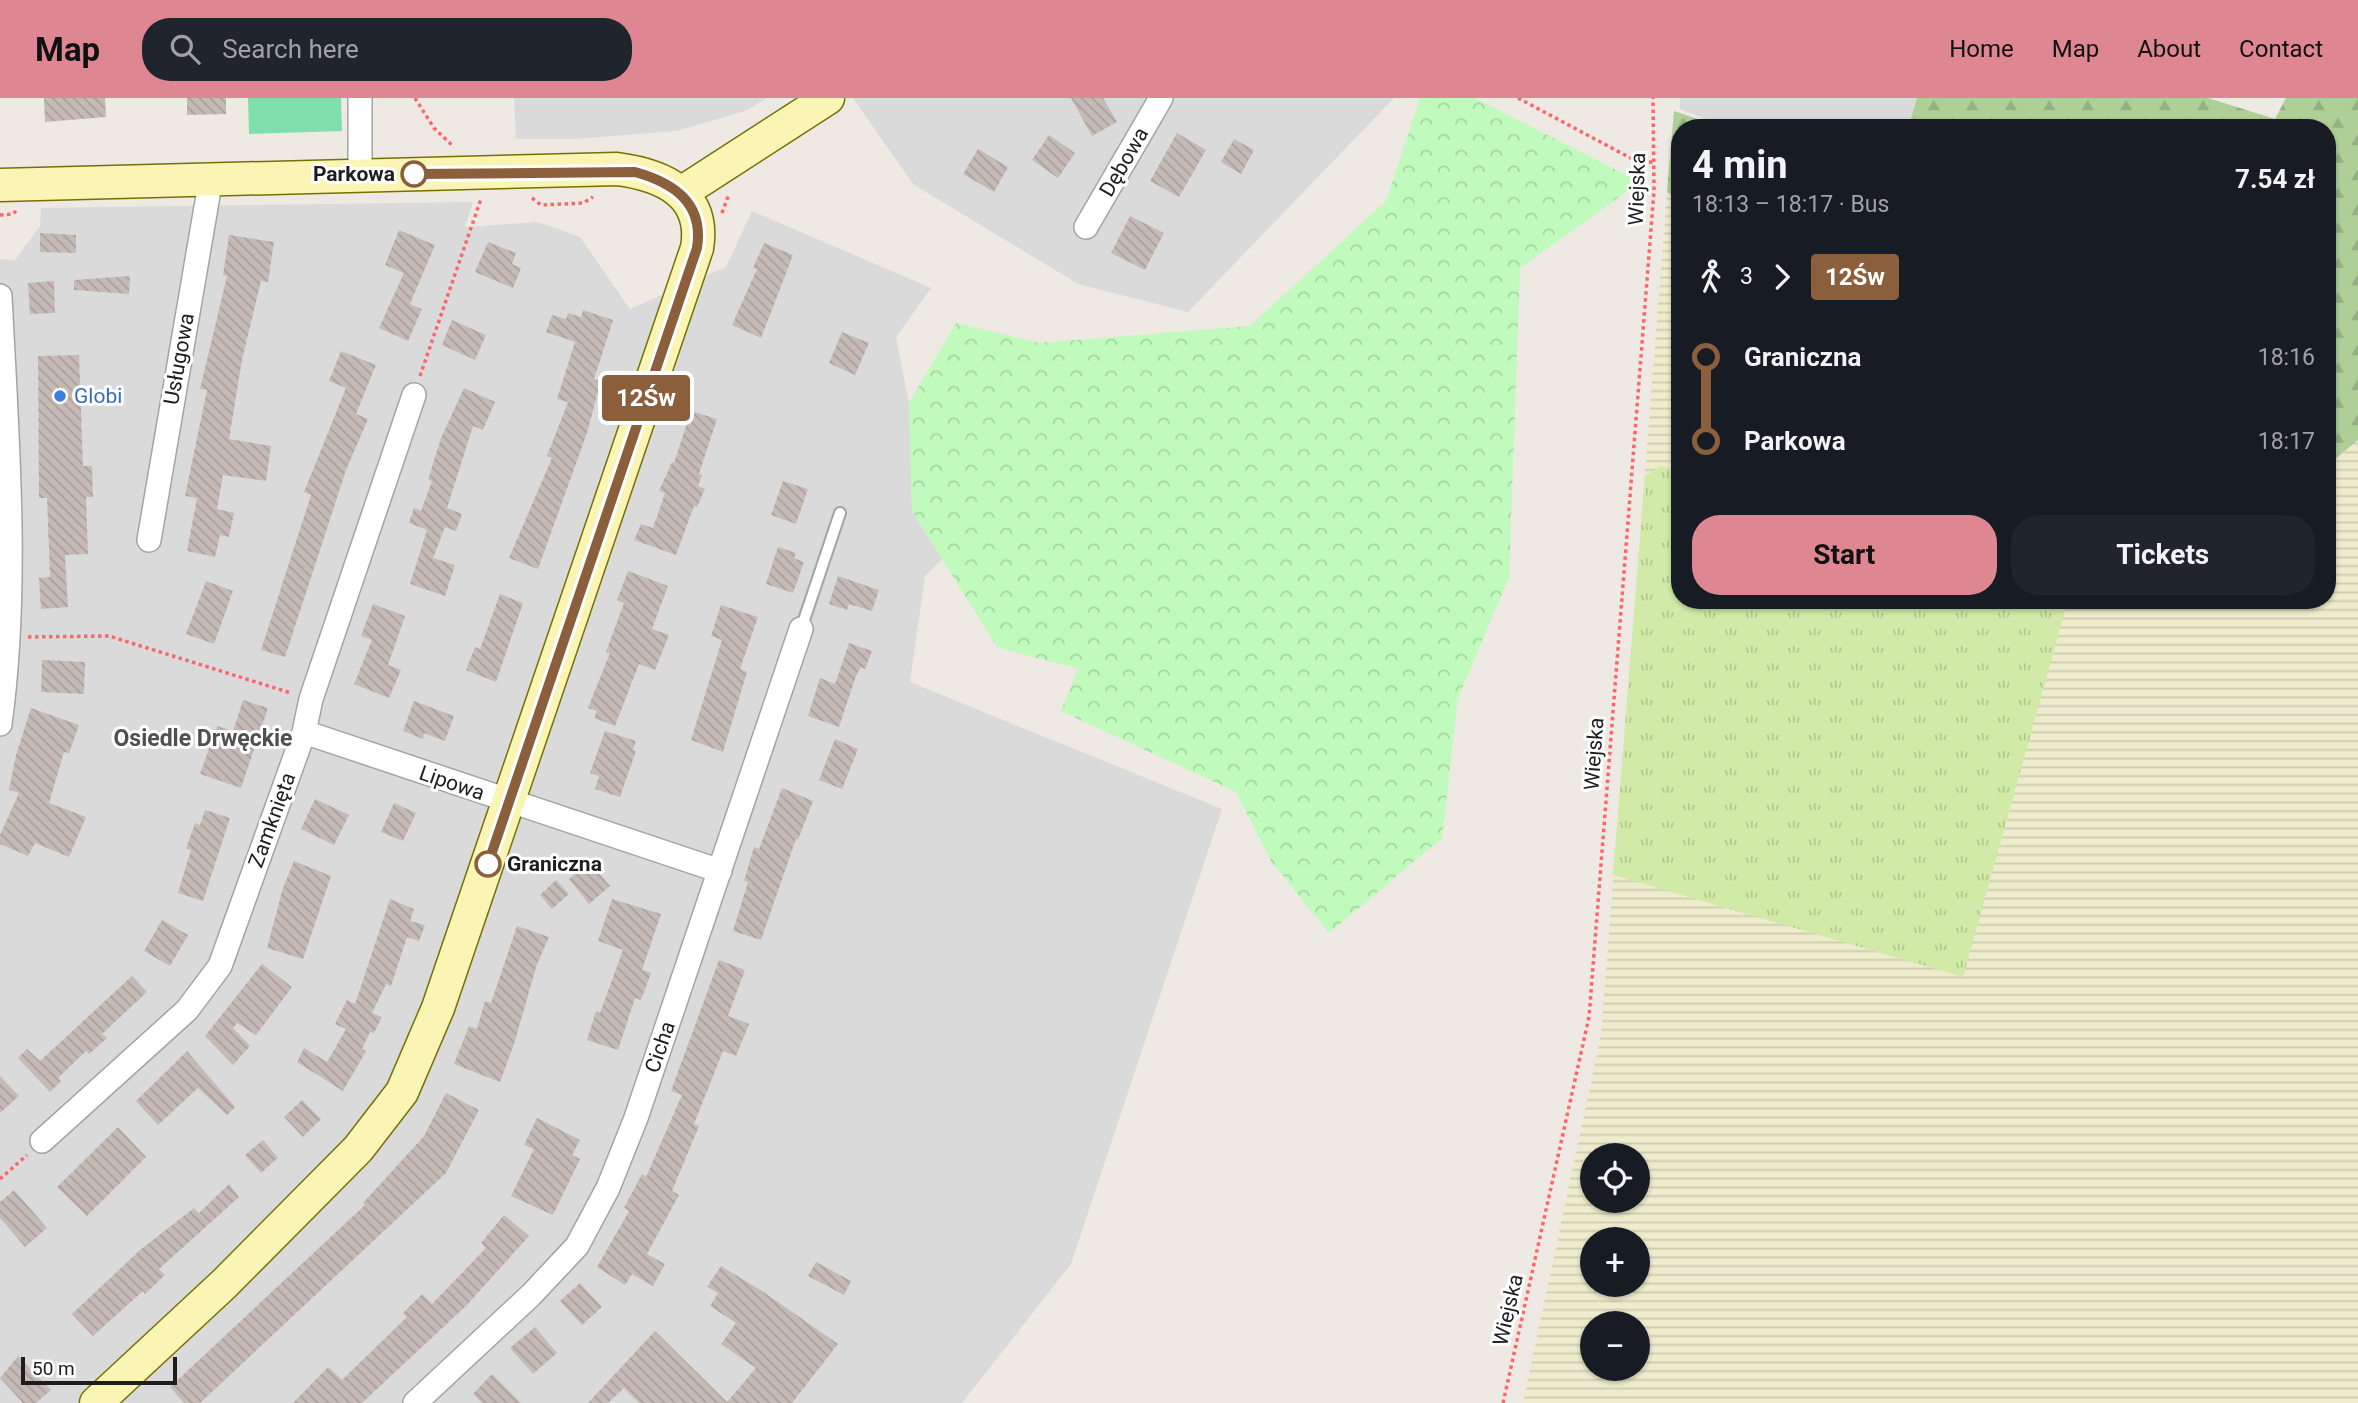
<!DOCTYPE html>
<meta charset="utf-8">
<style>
:root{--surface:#171b24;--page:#20242c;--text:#f1f3f6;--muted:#9ea1a6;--accent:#df8693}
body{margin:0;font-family:Roboto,sans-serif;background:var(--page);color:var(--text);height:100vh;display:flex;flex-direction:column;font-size:26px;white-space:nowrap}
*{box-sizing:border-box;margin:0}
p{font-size:23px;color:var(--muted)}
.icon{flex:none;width:38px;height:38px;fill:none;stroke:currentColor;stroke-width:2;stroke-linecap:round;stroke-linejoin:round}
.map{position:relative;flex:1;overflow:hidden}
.panel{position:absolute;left:1671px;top:21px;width:665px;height:490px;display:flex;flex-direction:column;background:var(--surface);border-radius:28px;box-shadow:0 2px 5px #0004}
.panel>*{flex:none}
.badge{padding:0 14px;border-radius:5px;font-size:24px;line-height:46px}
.controls{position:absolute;left:1580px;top:1045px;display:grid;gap:14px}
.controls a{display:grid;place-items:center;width:70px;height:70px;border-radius:50%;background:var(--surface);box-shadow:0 2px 5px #0004;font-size:35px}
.scale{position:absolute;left:21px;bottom:18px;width:156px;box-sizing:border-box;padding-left:7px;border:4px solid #1d1d1d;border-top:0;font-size:19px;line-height:24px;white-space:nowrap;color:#1d1d1d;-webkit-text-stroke:5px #fff;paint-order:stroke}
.map>.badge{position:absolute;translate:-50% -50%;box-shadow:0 0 0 4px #fff}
.legs{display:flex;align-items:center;gap:10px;height:77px;padding:0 21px;font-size:23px}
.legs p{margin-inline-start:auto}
.headline{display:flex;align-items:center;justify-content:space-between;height:119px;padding:0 21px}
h1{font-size:38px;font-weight:700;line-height:52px}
.action{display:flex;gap:14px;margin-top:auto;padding:14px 21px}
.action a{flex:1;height:80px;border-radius:28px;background:var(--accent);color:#111;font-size:28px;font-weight:700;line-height:80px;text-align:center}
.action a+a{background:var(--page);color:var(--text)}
ul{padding:0 21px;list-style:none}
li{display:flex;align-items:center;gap:24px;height:84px;font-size:26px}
li i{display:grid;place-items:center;width:10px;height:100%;margin:0 9px;background:currentColor}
li i::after{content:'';width:18px;height:18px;margin:-9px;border:5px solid;border-radius:50%;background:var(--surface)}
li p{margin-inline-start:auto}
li:first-child i{background:linear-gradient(#0000 50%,currentColor 0)}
li:last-child i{background:linear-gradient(currentColor 50%,#0000 0)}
header{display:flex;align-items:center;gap:42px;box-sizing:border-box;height:98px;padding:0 35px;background:var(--accent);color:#111}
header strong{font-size:33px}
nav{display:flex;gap:38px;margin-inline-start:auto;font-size:24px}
.search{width:490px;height:63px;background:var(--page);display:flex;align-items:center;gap:18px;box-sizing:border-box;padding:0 24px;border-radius:28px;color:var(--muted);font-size:26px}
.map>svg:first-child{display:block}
</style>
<header>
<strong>Map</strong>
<div class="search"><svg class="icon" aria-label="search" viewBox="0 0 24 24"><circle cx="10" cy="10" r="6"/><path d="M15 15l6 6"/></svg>Search here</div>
<nav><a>Home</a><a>Map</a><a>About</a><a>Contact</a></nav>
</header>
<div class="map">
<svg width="2358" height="1305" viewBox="0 0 2358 1305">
<defs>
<pattern id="farmland-rules" width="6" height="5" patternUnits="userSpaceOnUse" patternTransform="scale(1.75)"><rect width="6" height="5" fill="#eeeccd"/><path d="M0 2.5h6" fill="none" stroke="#cccab0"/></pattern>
<pattern id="grass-tufts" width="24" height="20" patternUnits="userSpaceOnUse" patternTransform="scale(1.75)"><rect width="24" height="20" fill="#d1eaa7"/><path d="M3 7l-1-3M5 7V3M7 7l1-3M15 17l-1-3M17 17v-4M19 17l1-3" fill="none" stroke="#b3c88f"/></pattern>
<pattern id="forest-firs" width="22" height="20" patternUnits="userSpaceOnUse" patternTransform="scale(1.75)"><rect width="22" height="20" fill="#aecf96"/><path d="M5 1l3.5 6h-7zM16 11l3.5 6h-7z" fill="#95b181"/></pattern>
<pattern id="park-crowns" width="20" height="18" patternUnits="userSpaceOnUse" patternTransform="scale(1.75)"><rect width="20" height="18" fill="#c1fabd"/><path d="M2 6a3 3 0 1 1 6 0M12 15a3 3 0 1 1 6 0" fill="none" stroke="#a5d6a2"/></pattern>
<pattern id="building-back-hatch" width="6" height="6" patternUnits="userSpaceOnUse" patternTransform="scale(1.75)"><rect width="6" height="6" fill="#c6bab6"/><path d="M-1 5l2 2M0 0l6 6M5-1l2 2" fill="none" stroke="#aa9f9c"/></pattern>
</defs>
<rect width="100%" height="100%" fill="#eee9e2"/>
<path fill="#dbdada" d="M 514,0 L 767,0 L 745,13 L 677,33 L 574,41 L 516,41 Z
M 853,0 L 1394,0 L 1188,214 L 1078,186 L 913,86 Z
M 1680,0 L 1917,0 L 1908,30 L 1728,30 L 1680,11 Z
M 473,104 L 465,129 L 538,124 L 580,139 L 630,211 L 726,169 L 752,113 L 931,190 L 896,239 L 909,305 L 912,413 L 942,461 L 925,478 L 910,584 L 1222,711 L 1071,1166 L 962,1305 L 0,1305 L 0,161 L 15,162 L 40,128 L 41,110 Z"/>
<path fill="url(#farmland-rules)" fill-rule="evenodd" d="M 1667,94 L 1680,103 L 1680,502 L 2328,502 L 2328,367 L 2358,342 L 2358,1305 L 1523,1305 L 1601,937 ZM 1592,1057 L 1638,1057 L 1638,1102 L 1592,1102 ZM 1592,1141 L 1638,1141 L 1638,1186 L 1592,1186 ZM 1592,1225 L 1638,1225 L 1638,1270 L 1592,1270 Z"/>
<path fill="url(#grass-tufts)" d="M 1660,368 L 1680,373 L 1680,502 L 2068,502 L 1963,879 L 1613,777 L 1645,378 Z"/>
<path fill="url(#forest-firs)" d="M 1917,0 L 2208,0 L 2275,21 L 2286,0 L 2358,0 L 2358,342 L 2328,367 L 2328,30 L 1908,30 Z
M 1674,13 L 1724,30 L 1680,30 L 1680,103 L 1667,94 Z"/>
<path fill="url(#park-crowns)" d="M 1420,0 L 1475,0 L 1640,84 L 1520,170 L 1509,479 L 1458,600 L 1442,740 L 1329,835 L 1271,763 L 1236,694 L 1061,613 L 1078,571 L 997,549 L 912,413 L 909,305 L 956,225 L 1039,245 L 1250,228 L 1386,103 Z"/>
<path fill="#7edfad" d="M 248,0 L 341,0 L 342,33 L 249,36 Z"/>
<path fill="url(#building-back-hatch)" d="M 44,0 L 105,0 L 106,19 L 45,24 Z
M 187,0 L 226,0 L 226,16 L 187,17 Z
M 1071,0 L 1103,0 L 1117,24 L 1092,38 Z
M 1177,35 L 1206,52 L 1179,99 L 1150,83 Z
M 1049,37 L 1075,55 L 1058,80 L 1032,62 Z
M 1234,41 L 1254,52 L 1241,76 L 1221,64 Z
M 978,51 L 1008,69 L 994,94 L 963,76 Z
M 1130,118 L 1164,135 L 1145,172 L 1111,155 Z
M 399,132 L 435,147 L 410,206 L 422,211 L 408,243 L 379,230 L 404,175 L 385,167 Z
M 40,135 L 76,137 L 76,155 L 40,154 Z
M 229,137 L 274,144 L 268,184 L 261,183 L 242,262 L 229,341 L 271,348 L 266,383 L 223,377 L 217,411 L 234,415 L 229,439 L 220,437 L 215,459 L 187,453 L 197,400 L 185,398 L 207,292 L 200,291 L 227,178 L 223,177 Z
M 488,144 L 516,155 L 512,166 L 521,170 L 513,190 L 475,174 Z
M 764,145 L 793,157 L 761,240 L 732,227 L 757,171 L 753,170 Z
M 130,178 L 129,196 L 74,192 L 74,182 Z
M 54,183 L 55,215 L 30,216 L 28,185 Z
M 583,212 L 613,222 L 594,281 L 601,283 L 587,335 L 538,471 L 509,460 L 552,360 L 547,358 L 568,304 L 557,301 L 575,244 L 546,234 L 552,217 L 566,221 L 568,215 L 581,219 Z
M 452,222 L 486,237 L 475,262 L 442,247 Z
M 842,234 L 869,245 L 855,277 L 829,265 Z
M 341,253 L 376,267 L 356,316 L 368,321 L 346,372 L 285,559 L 261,552 L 311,397 L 304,394 L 346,290 L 329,283 Z
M 79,257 L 83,368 L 92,368 L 93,399 L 86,399 L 88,456 L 65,457 L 68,509 L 41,511 L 39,480 L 50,479 L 47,400 L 39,400 L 38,258 Z
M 464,290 L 495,304 L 483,332 L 473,328 L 447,410 L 462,416 L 456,433 L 445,429 L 433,460 L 455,467 L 445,498 L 410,486 L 427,432 L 409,425 L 414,410 L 421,413 L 432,383 L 428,382 L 441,340 Z
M 691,313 L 717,321 L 699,376 L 702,377 L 698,388 L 705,391 L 697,409 L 694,408 L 676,457 L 634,442 L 641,426 L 653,430 L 665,395 L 659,393 L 672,364 L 674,365 Z
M 783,383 L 808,391 L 796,426 L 771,417 Z
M 778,449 L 796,455 L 794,460 L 804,464 L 793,495 L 766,486 Z
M 628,473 L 668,488 L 652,531 L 669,537 L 655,572 L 639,566 L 615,628 L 594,620 L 597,613 L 588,610 L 610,555 L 606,554 L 624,505 L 617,502 Z
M 838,478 L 879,492 L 872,513 L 849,506 L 847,512 L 829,506 Z
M 206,483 L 233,493 L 214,546 L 186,536 Z
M 500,496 L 523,505 L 496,584 L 466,572 L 475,549 L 480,551 Z
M 373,506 L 405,518 L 388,567 L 401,572 L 389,600 L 354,586 L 372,542 L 361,538 Z
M 721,507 L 758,519 L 740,571 L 747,574 L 723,654 L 691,642 L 722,542 L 711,538 Z
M 849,545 L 872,553 L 865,571 L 861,569 L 856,578 L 839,629 L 808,618 L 820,580 L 835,586 Z
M 42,562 L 85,564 L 84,596 L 41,594 Z
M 243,602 L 268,610 L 241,690 L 200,676 L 217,628 L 233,633 Z
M 414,603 L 454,618 L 445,643 L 424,635 L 423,641 L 403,633 Z
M 31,610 L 79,627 L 69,655 L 64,654 L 49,705 L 86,719 L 69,759 L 35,745 L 28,758 L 0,746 L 0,737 L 19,695 L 9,692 L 16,657 Z
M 605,633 L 636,643 L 633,652 L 636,653 L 620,699 L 595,691 L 599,678 L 590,675 Z
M 835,641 L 858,651 L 842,691 L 819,682 Z
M 782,690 L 813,703 L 798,742 L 796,741 L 761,842 L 733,833 L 748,784 L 744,783 L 754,749 L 759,751 Z
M 315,701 L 349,717 L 334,747 L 301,731 Z
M 394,705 L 416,715 L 403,743 L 381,734 Z
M 205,712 L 230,720 L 203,803 L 178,795 L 191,752 L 186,751 L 195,725 L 200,727 Z
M 294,763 L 331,778 L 303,861 L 267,850 L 283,790 Z
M 589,764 L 610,788 L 589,806 L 569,781 Z
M 556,782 L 569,796 L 552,811 L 540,797 Z
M 390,801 L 414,811 L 410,823 L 425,827 L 419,843 L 407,839 L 391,888 L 386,886 L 372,915 L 382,919 L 374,935 L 370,934 L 362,951 L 366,953 L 343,993 L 297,964 L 304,950 L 327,964 L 346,931 L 335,926 L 347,902 L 355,906 Z
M 612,801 L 661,816 L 642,872 L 651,875 L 641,902 L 635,900 L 618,952 L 587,942 L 596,913 L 600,915 L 623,852 L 598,843 Z
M 162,822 L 188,837 L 170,868 L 144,853 Z
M 517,828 L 549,839 L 537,866 L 514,946 L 500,984 L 454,966 L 469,928 L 477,931 L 485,903 L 491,905 Z
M 719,862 L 745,872 L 728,918 L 749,926 L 736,958 L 723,953 L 694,1026 L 699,1028 L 672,1093 L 679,1097 L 647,1156 L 665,1166 L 653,1188 L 632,1176 L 625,1187 L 597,1169 L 629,1113 L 624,1110 L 642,1076 L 646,1079 L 682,997 L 671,993 Z
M 262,866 L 292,889 L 256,937 L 237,925 L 233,930 L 250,948 L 233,967 L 205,938 Z
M 132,878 L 147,894 L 102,936 L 107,940 L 89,956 L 86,953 L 58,980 L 61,983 L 50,994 L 18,960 L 27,951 L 40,963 Z
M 187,953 L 235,1009 L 227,1017 L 198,990 L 158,1027 L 136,1003 Z
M 0,978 L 19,998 L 0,1015 Z
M 446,995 L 479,1012 L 446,1075 L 200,1305 L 184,1305 L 170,1289 L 365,1107 L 363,1105 L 424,1038 Z
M 302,1002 L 321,1021 L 303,1039 L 284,1019 Z
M 537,1020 L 580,1042 L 572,1057 L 580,1061 L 553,1117 L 511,1098 L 534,1051 L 524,1047 Z
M 118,1029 L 146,1059 L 87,1118 L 57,1089 Z
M 263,1042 L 278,1060 L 261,1075 L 245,1057 Z
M 229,1086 L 239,1099 L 159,1171 L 165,1177 L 145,1196 L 143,1193 L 93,1238 L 72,1216 L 140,1152 L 194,1110 L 199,1115 Z
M 14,1092 L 47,1130 L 25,1149 L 0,1120 L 0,1104 Z
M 504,1117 L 529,1138 L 467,1207 L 362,1305 L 293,1305 L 328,1269 L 342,1282 L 407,1219 L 403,1215 L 422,1196 L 432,1206 L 486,1150 L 481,1145 Z
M 816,1164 L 851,1183 L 844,1197 L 808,1178 Z
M 721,1168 L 762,1193 L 838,1246 L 792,1305 L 639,1305 L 624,1290 L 608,1305 L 588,1305 L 655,1233 L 727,1304 L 756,1270 L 721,1246 L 736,1225 L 710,1208 L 718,1195 L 707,1189 Z
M 580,1185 L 602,1209 L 582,1227 L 560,1203 Z
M 535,1229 L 557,1255 L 533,1276 L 510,1250 Z
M 18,1258 L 51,1292 L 36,1305 L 23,1305 L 0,1280 Z
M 492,1276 L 521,1305 L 482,1305 L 473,1296 Z"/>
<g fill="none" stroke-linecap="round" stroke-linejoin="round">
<g stroke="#a4a4a4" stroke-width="14">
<path id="lane" d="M 801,531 L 840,415"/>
</g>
<g stroke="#a4a4a4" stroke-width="26">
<path id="street" d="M 360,77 L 360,0
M 1086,129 L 1161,0
M 0,198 C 7,338 19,487 0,626
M 149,442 L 211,80
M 304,634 L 720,773
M 42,1043 L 187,912 L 220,868 L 304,634 L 311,601 L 414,297
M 415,1305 L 531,1197 L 577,1148 L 608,1090 L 636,1020 L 801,531"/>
</g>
<g stroke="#757203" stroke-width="35">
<path id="secondary" d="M 0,87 L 617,71 C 663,77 706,96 697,150 L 438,910 L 402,994 L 358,1051 L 224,1186 L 96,1305
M 681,95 L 828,0"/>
</g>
<path stroke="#fc666a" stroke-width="3.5" stroke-dasharray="3.5 3.5" stroke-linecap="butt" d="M 415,0 L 434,30 L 454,49
M 1518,0 L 1638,64 L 1655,64
M 532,100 L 541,107 L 583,105 L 593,99
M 722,115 L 729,96
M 0,117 L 13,116 L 16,113
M 420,278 L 481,101
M 28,539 L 109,538 L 291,595
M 0,1081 L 27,1057
M 1503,1305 L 1589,919 L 1654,93 L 1653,0"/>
<use href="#lane" stroke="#fff" stroke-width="10"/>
<use href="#street" stroke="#fff" stroke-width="23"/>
<use href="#secondary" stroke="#faf5b4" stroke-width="32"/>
</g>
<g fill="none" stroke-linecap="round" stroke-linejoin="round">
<g stroke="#fff" stroke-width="16">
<path id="line-1" d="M 414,76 L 635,74 C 674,85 704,105 697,150 L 488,766"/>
</g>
<use href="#line-1" stroke="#8b5e3c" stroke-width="10"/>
</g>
<g fill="#fff" stroke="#8b5e3c" stroke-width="3.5">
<circle cx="414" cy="76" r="12"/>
<circle cx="488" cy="766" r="12"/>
</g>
<circle fill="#3f7fe0" stroke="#fff" stroke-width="2.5" cx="60" cy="298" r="7"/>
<g text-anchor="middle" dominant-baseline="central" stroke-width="6" stroke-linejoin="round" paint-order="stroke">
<g font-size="21" fill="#1d1d1d" stroke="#fff">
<text transform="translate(1124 64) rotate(-60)">Dębowa</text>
<text transform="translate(1637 91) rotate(-88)">Wiejska</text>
<text transform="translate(179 261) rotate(-80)">Usługowa</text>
<text transform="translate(1594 656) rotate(-86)">Wiejska</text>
<text transform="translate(452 685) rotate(19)">Lipowa</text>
<text transform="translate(272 722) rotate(-70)">Zamknięta</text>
<text transform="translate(660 949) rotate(-71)">Cicha</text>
<text transform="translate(1508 1212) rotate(-77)">Wiejska</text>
</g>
<g font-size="21" font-weight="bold" fill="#1d1d1d" stroke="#fff" text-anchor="end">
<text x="395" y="76">Parkowa</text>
<text x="507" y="766" text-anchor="start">Graniczna</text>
</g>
<g font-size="21" fill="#366cbe" stroke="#fff" text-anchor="start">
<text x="74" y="298">Globi</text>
</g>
<g font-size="23" font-weight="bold" fill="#505050" stroke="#fff">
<text x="203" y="640">Osiedle Drwęckie</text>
</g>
</g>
</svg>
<div class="controls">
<a><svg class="icon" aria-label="locate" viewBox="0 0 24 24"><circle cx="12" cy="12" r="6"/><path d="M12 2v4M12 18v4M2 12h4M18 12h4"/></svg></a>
<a>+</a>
<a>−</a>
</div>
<div class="scale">50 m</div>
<b class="badge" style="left:646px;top:300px;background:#8b5e3c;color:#fff">12Św</b>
<section class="panel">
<div class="headline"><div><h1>4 min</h1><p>18:13 – 18:17 · Bus</p></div><b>7.54 zł</b></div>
<div class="legs"><svg class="icon" aria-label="walk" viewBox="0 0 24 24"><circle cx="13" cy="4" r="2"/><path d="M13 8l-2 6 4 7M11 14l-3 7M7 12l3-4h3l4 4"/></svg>3<svg class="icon" aria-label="forward" viewBox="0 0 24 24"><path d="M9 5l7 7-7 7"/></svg><b class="badge" style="background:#8b5e3c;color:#fff">12Św</b></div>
<ul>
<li><i style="color:#8b5e3c"></i><b>Graniczna</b><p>18:16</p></li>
<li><i style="color:#8b5e3c"></i><b>Parkowa</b><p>18:17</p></li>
</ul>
<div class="action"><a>Start</a><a>Tickets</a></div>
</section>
</div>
